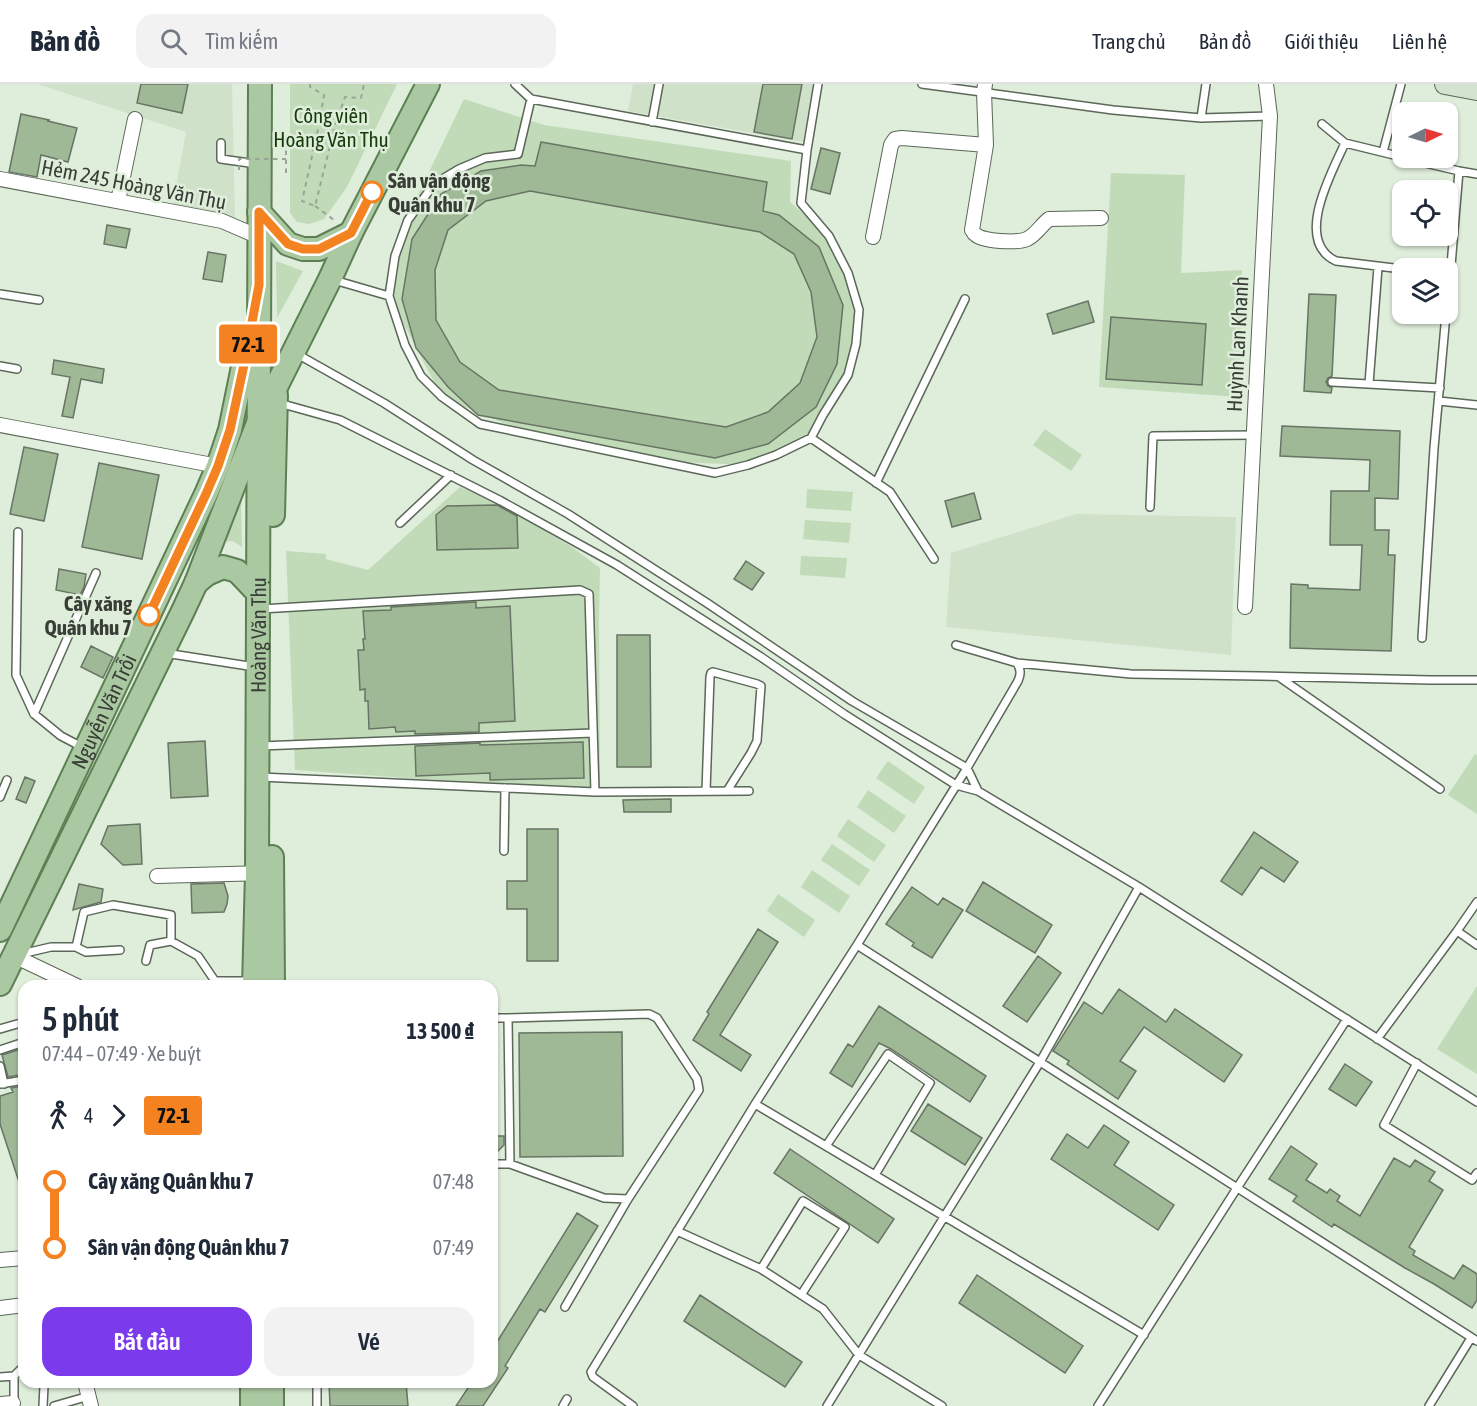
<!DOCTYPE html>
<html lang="vi">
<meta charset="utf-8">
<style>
:root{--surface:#fff;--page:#f2f2f3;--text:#1f2937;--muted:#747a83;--line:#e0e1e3;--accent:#7c3aed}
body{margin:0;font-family:"Asap Condensed",sans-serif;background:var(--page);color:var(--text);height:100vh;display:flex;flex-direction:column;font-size:22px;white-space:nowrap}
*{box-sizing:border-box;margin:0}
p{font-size:20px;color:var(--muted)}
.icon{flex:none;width:33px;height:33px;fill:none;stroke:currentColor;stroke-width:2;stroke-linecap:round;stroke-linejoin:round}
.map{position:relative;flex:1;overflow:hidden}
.sheet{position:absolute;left:18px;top:896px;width:480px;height:408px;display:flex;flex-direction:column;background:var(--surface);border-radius:18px;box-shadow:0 2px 4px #0004}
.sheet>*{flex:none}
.badge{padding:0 12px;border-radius:4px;font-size:21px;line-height:39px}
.needle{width:39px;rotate:85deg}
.tools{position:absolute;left:1392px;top:18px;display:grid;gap:12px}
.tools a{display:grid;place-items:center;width:66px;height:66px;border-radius:12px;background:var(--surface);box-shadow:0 2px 4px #0004;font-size:30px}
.map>.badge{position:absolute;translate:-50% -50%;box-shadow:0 0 0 3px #fff}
.legs{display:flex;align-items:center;gap:9px;height:66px;padding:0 24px;font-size:20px}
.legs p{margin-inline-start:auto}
.overview{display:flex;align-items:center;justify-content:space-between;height:102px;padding:0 24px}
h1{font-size:33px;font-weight:600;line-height:45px}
.button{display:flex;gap:12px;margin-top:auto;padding:12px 24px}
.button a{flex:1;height:69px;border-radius:18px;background:var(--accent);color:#fff;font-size:24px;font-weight:600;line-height:69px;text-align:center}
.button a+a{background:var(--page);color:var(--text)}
ul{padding:0 24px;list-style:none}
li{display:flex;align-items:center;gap:21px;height:66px;font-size:22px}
li i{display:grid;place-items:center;width:9px;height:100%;margin:0 8px;background:currentColor}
li i::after{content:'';width:15px;height:15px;margin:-8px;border:4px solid;border-radius:50%;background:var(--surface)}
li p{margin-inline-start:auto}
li:first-child i{background:linear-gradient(#0000 50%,currentColor 0)}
li:last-child i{background:linear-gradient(currentColor 50%,#0000 0)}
header{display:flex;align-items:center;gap:36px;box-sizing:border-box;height:84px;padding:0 30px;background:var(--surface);border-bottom:2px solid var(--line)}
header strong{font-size:28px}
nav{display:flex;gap:33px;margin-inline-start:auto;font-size:21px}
.search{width:420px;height:54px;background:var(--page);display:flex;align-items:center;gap:15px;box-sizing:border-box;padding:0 21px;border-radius:18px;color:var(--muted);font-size:22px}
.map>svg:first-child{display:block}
</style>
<header>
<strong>Bản đồ</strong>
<div class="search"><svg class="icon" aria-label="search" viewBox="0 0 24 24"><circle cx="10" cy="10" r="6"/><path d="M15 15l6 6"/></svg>Tìm kiếm</div>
<nav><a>Trang chủ</a><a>Bản đồ</a><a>Giới thiệu</a><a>Liên hệ</a></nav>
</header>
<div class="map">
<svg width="1477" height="1322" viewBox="0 0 1477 1322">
<rect width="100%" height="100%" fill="#dfeddb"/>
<path fill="#cfe2c9" d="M 37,0 L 232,0 L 235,136 L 173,120 L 186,48 Z
M 633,0 L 813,0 L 803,58 L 628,27 Z
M 1076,430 L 1236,433 L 1231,571 L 946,543 L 951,469 Z"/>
<path fill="#c1dbb9" d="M 290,0 L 397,0 L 347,103 L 324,135 L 309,140 L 297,138 L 290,129 Z
M 464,15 L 544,41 L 791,77 L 790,118 L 829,152 L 859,226 L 848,291 L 811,354 L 748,381 L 653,377 L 531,351 L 489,333 L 478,331 L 473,326 L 442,313 L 389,212 L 408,136 L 416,115 Z
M 1111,89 L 1185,91 L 1181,189 L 1242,186 L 1239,313 L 1099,303 Z
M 276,177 L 303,187 L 277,234 Z
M 1045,345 L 1082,371 L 1071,387 L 1033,361 Z
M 460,403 L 502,421 L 572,463 L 600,484 L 599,539 L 600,705 L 421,695 L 295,686 L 286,467 L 326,470 L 326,475 L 368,486 Z
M 807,405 L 853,408 L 851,427 L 806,424 Z
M 241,415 L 242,463 L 233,457 L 220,458 Z
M 805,436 L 851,439 L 849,459 L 803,455 Z
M 801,472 L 847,474 L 845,494 L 800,491 Z
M 1475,670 L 1477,671 L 1477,730 L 1448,711 Z
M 888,677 L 925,703 L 914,720 L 876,694 Z
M 868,706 L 906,732 L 894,749 L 857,723 Z
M 848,735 L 886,761 L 874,778 L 837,752 Z
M 832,760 L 870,786 L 859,802 L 821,776 Z
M 812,786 L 850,812 L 839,829 L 801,803 Z
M 778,810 L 815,836 L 804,853 L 767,827 Z
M 1477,902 L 1477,990 L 1437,965 Z"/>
<path fill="#9fb997" stroke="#687464" stroke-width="1.5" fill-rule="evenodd" d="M 141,0 L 188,0 L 182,29 L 137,19 Z
M 763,0 L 802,0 L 792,55 L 754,48 Z
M 21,30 L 49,36 L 48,37 L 77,44 L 68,78 L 41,71 L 37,93 L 9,88 Z
M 541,58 L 767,98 L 763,127 L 779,131 L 819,163 L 843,221 L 837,280 L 816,323 L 768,360 L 715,374 L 478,331 L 448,303 L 416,264 L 402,215 L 412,155 L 441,110 L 481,87 L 521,81 L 535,82 ZM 530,107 L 760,148 L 794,170 L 811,208 L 817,253 L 800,299 L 768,328 L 726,343 L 499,306 L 460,278 L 436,236 L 435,186 L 448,146 L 486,117 Z
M 821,64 L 840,69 L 830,110 L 811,105 Z
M 107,141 L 130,145 L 126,164 L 104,160 Z
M 208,168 L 226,171 L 222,198 L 203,195 Z
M 1309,210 L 1336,211 L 1332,292 L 1328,294 L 1326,298 L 1328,302 L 1332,304 L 1331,309 L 1304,307 Z
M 1088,217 L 1094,238 L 1053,250 L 1047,230 Z
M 1111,233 L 1206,240 L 1202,301 L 1106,295 Z
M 54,276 L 104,285 L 102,299 L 81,295 L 73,334 L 62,332 L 70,293 L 52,290 Z
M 1282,342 L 1400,347 L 1398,415 L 1375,414 L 1375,446 L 1389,446 L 1388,471 L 1395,471 L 1391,567 L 1290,564 L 1291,500 L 1308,501 L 1308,504 L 1360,506 L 1362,461 L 1330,461 L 1331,407 L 1369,407 L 1370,376 L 1280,372 Z
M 24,363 L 58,370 L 44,437 L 10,430 Z
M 99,379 L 159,391 L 142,475 L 82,463 Z
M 974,409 L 981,435 L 952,443 L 945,417 Z
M 497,421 L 517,432 L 518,464 L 437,466 L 436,431 L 447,422 Z
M 746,477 L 764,489 L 752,506 L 734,495 Z
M 59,485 L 86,490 L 84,503 L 80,511 L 56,506 Z
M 476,518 L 476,524 L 510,522 L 515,637 L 479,639 L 479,648 L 415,650 L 415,647 L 396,648 L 395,643 L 369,645 L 368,617 L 365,617 L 365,605 L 360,606 L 358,566 L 364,566 L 363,555 L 365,555 L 363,527 L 391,526 L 391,523 Z
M 617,551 L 650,551 L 651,683 L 617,683 Z
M 91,562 L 113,573 L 103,594 L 81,583 Z
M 205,657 L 208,712 L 171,714 L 168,659 Z
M 583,658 L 584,694 L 490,696 L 490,689 L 416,692 L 415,662 L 480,659 L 480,661 Z
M 25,693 L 35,697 L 26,719 L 16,715 Z
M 671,715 L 671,728 L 624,728 L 623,716 Z
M 140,740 L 142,780 L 123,781 L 101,760 L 108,742 Z
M 527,745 L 558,745 L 558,877 L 527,877 L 527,825 L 507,825 L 507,797 L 527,797 Z
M 1254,748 L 1298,778 L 1284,798 L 1261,783 L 1242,811 L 1221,797 Z
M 983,798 L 1052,841 L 1035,869 L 966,827 Z
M 224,799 L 228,812 L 227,820 L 224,828 L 192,829 L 191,800 Z
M 79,800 L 103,805 L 101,818 L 73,826 Z
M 912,803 L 938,821 L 943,814 L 963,826 L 932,874 L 912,862 L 914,859 L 886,840 Z
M 758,845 L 778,858 L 720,951 L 751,971 L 741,987 L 693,956 L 709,930 L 707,928 Z
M 1038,872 L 1061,889 L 1027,938 L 1003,922 Z
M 1119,905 L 1166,938 L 1175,925 L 1242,971 L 1224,998 L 1144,943 L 1120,977 L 1136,987 L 1118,1015 L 1067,980 L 1069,977 L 1053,967 L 1084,918 L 1102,930 Z
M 879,922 L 986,992 L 970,1018 L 891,965 L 879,959 L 852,1003 L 830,989 L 848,960 L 853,963 Z
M 622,948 L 623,1072 L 520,1073 L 519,949 Z
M 24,964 L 24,990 L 8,993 L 2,971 Z
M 1345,980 L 1372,998 L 1356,1022 L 1329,1005 Z
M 24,1002 L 24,1107 L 22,1107 L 0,1040 L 0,1012 L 13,1008 L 11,1004 Z
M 928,1020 L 982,1054 L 965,1081 L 911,1047 Z
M 1104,1041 L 1129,1058 L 1114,1081 L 1174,1121 L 1158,1146 L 1051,1075 L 1067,1050 L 1088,1064 Z
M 492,1052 L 504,1052 L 504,1061 L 492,1073 Z
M 1291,1062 L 1317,1080 L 1306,1096 L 1327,1109 L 1330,1105 L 1340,1112 L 1337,1117 L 1360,1132 L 1394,1074 L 1410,1083 L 1415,1076 L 1435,1088 L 1429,1097 L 1443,1106 L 1409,1163 L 1415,1167 L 1413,1171 L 1454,1195 L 1463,1181 L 1477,1190 L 1477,1216 L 1472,1224 L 1434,1200 L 1405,1184 L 1334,1140 L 1332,1143 L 1293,1117 L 1297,1112 L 1269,1095 Z
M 790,1065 L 894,1135 L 878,1159 L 774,1089 Z
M 577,1129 L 598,1142 L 545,1228 L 540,1225 L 505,1282 L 508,1284 L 483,1322 L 456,1322 L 472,1298 L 492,1298 L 492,1266 Z
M 977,1191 L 1083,1262 L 1065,1289 L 959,1219 Z
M 700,1211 L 802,1278 L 785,1303 L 684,1237 Z
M 329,1298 L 406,1298 L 408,1322 L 330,1322 Z"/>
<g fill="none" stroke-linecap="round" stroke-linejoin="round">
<g stroke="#5b6758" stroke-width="10">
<path id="service" d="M 515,0 L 531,15 L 807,66
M 922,0 L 1113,26 L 1201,34 L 1270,32
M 531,15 L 518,70 L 485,74 L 459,85 L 434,100 L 408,136 L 395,172 L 389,212 L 405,261 L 421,292 L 442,313 L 480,340 L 715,389 L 748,381 L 776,371 L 811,354 L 823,331 L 848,291 L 856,260 L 859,226 L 848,189 L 829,152 L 801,119 L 807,66 L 818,0
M 1201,34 L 1206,0
M 652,38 L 659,0
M 1322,40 L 1345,59 L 1402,73
M 221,59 L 221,75 L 257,80
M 1345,59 C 1332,88 1293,157 1336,177 L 1402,185
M 1383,68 L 1401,0
M 1404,74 L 1459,87 L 1477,90
M 334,196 L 389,212
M 0,210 L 39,216
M 1448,217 L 1459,87
M 297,270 L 384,319 L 473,376 L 568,430 L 707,519 L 852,617 L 967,684 L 978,707
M 0,282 L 17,285
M 1332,298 L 1440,304
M 1369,300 L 1378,183
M 1439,317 L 1477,321
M 279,319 L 340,336 L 501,417 L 617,481 L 761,573 L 844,630 L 956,701 L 978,707 L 1139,803 L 1040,978 L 827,1322
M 811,354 L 890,408 L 934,475
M 876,399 L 965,215
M 1150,423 L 1153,352 L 1253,351
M 400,439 L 451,391
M 18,448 L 16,591 L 34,630 L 61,652 L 84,664
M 261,525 L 580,506 L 589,510 L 595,708
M 1422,554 L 1434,364 L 1446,230
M 165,569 L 255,583
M 1017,579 L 1131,590 L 1259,592 L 1430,596 L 1477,596
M 1279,593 L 1440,705
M 34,630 L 96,489
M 260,662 L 593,649
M 260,693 L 595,708 L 749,707
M 706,707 L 710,593 L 711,589 L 713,588 L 757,600 L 761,602 L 757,657 L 751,669 L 727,707
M 0,713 L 7,696
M 504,767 L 505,704
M 1139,803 L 1477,1018
M 1457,847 L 1477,818
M 857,861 L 1477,1257
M 76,863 L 86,868 L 120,866
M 21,870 L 51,863 L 76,863 L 84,828 L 113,821 L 171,831 L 171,857 L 198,872 L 215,897 L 251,897
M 146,877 L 150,861 L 171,857
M 492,934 L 508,934 L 510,1080
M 508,934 L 649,930 L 657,934 L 697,995 L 699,1006 L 628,1115 L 565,1223
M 0,945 L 24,938
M 1377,955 L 1457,847 L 1477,861
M 0,966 L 24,958
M 1417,979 L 1384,1041 L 1472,1096 L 1477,1089
M 0,982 L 4,1000
M 0,1000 L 24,996
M 755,1020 L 1144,1251
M 826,1062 L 888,970 L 930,999 L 875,1091
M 492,1080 L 510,1080 L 604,1114 L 628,1115
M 677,1147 L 761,1185 L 823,1225 L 859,1271 L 942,1322
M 761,1185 L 803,1117 L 845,1143 L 801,1211
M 0,1293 L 14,1292
M 317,1298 L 317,1322
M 14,1320 L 14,1292 L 24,1282
M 43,1322 L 44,1302 L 43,1298
M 54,1322 L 89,1312
M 563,1322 L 567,1315
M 633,1322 L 593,1293 L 591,1288 L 755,1020 L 857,861 L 967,684 L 1018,597 C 1021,590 1021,586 1017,579 L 956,561
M 1098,1322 L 1237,1104 L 1347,935
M 1429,1322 L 1471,1254"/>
</g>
<g stroke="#5b6758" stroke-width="16">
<path id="minor" d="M 985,0 L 984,8 L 986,61 L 972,146 C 973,147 973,149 975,150 C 982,158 1018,159 1027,155 C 1037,150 1041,141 1049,135 L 1101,134
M 0,95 L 222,137 L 259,153
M 118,117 L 135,35
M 873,153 L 891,61 L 895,55 L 902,54 L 986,61
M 0,341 L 218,382
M 1245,523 L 1270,32 L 1266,0
M 157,792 L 264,789
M 14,872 L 77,902
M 0,1176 L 24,1174
M 0,1224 L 24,1221
M 85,1298 L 91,1322
M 0,1320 L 13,1319"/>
</g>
<g stroke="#5b6758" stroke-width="22">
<path id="secondary" d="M 1445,0 L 1477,6"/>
</g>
<g stroke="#5d7f53" stroke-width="26">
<g id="primary">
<path d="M 259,128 L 288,160 L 303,165 L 319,165 L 351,149"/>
<path d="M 273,431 L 276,311"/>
<path d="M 196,499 L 207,490 L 223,483 L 237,487 L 258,509"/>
<path d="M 272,773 L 273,902"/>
<path id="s1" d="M 0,846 L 206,410 L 218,382 L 230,346 L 248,258"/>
<path d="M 0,900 L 183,527 L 196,499 L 258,339 L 330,195 L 351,149 L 428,0"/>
<path id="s2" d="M 254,902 L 257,789 L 260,0"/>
<path d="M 252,1322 L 252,1298"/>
<path d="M 272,1322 L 272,1298"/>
</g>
</g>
<path stroke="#9aa497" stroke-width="2" stroke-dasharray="4.5 4.5" stroke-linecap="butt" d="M 310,0 L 310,3 L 324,11 L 319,41 L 302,117 L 315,122 L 335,42 L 345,13 L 361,14 L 364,0
M 286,89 L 286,60
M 315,122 L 334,136"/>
<use href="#service" stroke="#fff" stroke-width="7"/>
<use href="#minor" stroke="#fff" stroke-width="14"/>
<use href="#secondary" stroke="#d4e3d0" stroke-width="20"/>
<use href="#primary" stroke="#aac8a1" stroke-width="22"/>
<path stroke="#9aa497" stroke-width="2" stroke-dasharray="4.5 4.5" stroke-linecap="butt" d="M 239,86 L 239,75 L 286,75"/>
</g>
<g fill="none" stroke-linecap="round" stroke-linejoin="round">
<g stroke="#fff" stroke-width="14">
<path id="line-1" d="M 149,531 L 206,410 L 218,382 L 230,346 L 245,276 L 259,201 L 259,128 L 288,160 L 303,165 L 319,165 L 351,149 L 372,108"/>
</g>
<use href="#line-1" stroke="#f58220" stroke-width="9"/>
</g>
<g fill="#fff" stroke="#f58220" stroke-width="3">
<circle cx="372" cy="108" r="10"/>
<circle cx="149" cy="531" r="10"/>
</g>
<g text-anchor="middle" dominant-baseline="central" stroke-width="5" stroke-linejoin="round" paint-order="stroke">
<g font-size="21" fill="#183b0b" stroke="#dfeddb">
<text x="331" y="31">Công viên<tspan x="331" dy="24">Hoàng Văn Thụ</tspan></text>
</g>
<g font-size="21" font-weight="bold" fill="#383d36" stroke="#dfeddb" text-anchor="start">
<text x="388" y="96">Sân vận động<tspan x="388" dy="24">Quân khu 7</tspan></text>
<text x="132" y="519" text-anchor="end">Cây xăng<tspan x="132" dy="24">Quân khu 7</tspan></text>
</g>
<g font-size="21" fill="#383d36" stroke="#dfeddb">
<text transform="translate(134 100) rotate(11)">Hẻm 245 Hoàng Văn Thụ</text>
<text transform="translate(1237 260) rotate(-87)">Huỳnh Lan Khanh</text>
<text stroke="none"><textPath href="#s2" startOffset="351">Hoàng Văn Thụ</textPath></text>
<text stroke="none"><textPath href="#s1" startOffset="242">Nguyễn Văn Trỗi</textPath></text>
</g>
</g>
</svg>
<div class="tools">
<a><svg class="needle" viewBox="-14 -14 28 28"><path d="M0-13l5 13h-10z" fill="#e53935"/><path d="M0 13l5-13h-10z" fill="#747a83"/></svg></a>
<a><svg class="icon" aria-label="locate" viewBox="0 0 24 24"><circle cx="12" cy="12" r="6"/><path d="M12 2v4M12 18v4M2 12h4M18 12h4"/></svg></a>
<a><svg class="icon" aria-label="layers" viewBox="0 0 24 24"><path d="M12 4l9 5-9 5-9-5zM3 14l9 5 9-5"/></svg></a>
</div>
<b class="badge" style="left:248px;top:260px;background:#f58220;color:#111">72-1</b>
<section class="sheet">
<div class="overview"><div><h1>5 phút</h1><p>07:44 – 07:49 · Xe buýt</p></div><b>13 500 ₫</b></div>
<div class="legs"><svg class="icon" aria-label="walk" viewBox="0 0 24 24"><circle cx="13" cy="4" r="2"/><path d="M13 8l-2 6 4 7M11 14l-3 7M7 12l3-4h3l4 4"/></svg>4<svg class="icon" aria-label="forward" viewBox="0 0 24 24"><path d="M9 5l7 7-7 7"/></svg><b class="badge" style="background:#f58220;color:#111">72-1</b></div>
<ul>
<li><i style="color:#f58220"></i><b>Cây xăng Quân khu 7</b><p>07:48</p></li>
<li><i style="color:#f58220"></i><b>Sân vận động Quân khu 7</b><p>07:49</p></li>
</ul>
<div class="button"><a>Bắt đầu</a><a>Vé</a></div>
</section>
</div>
